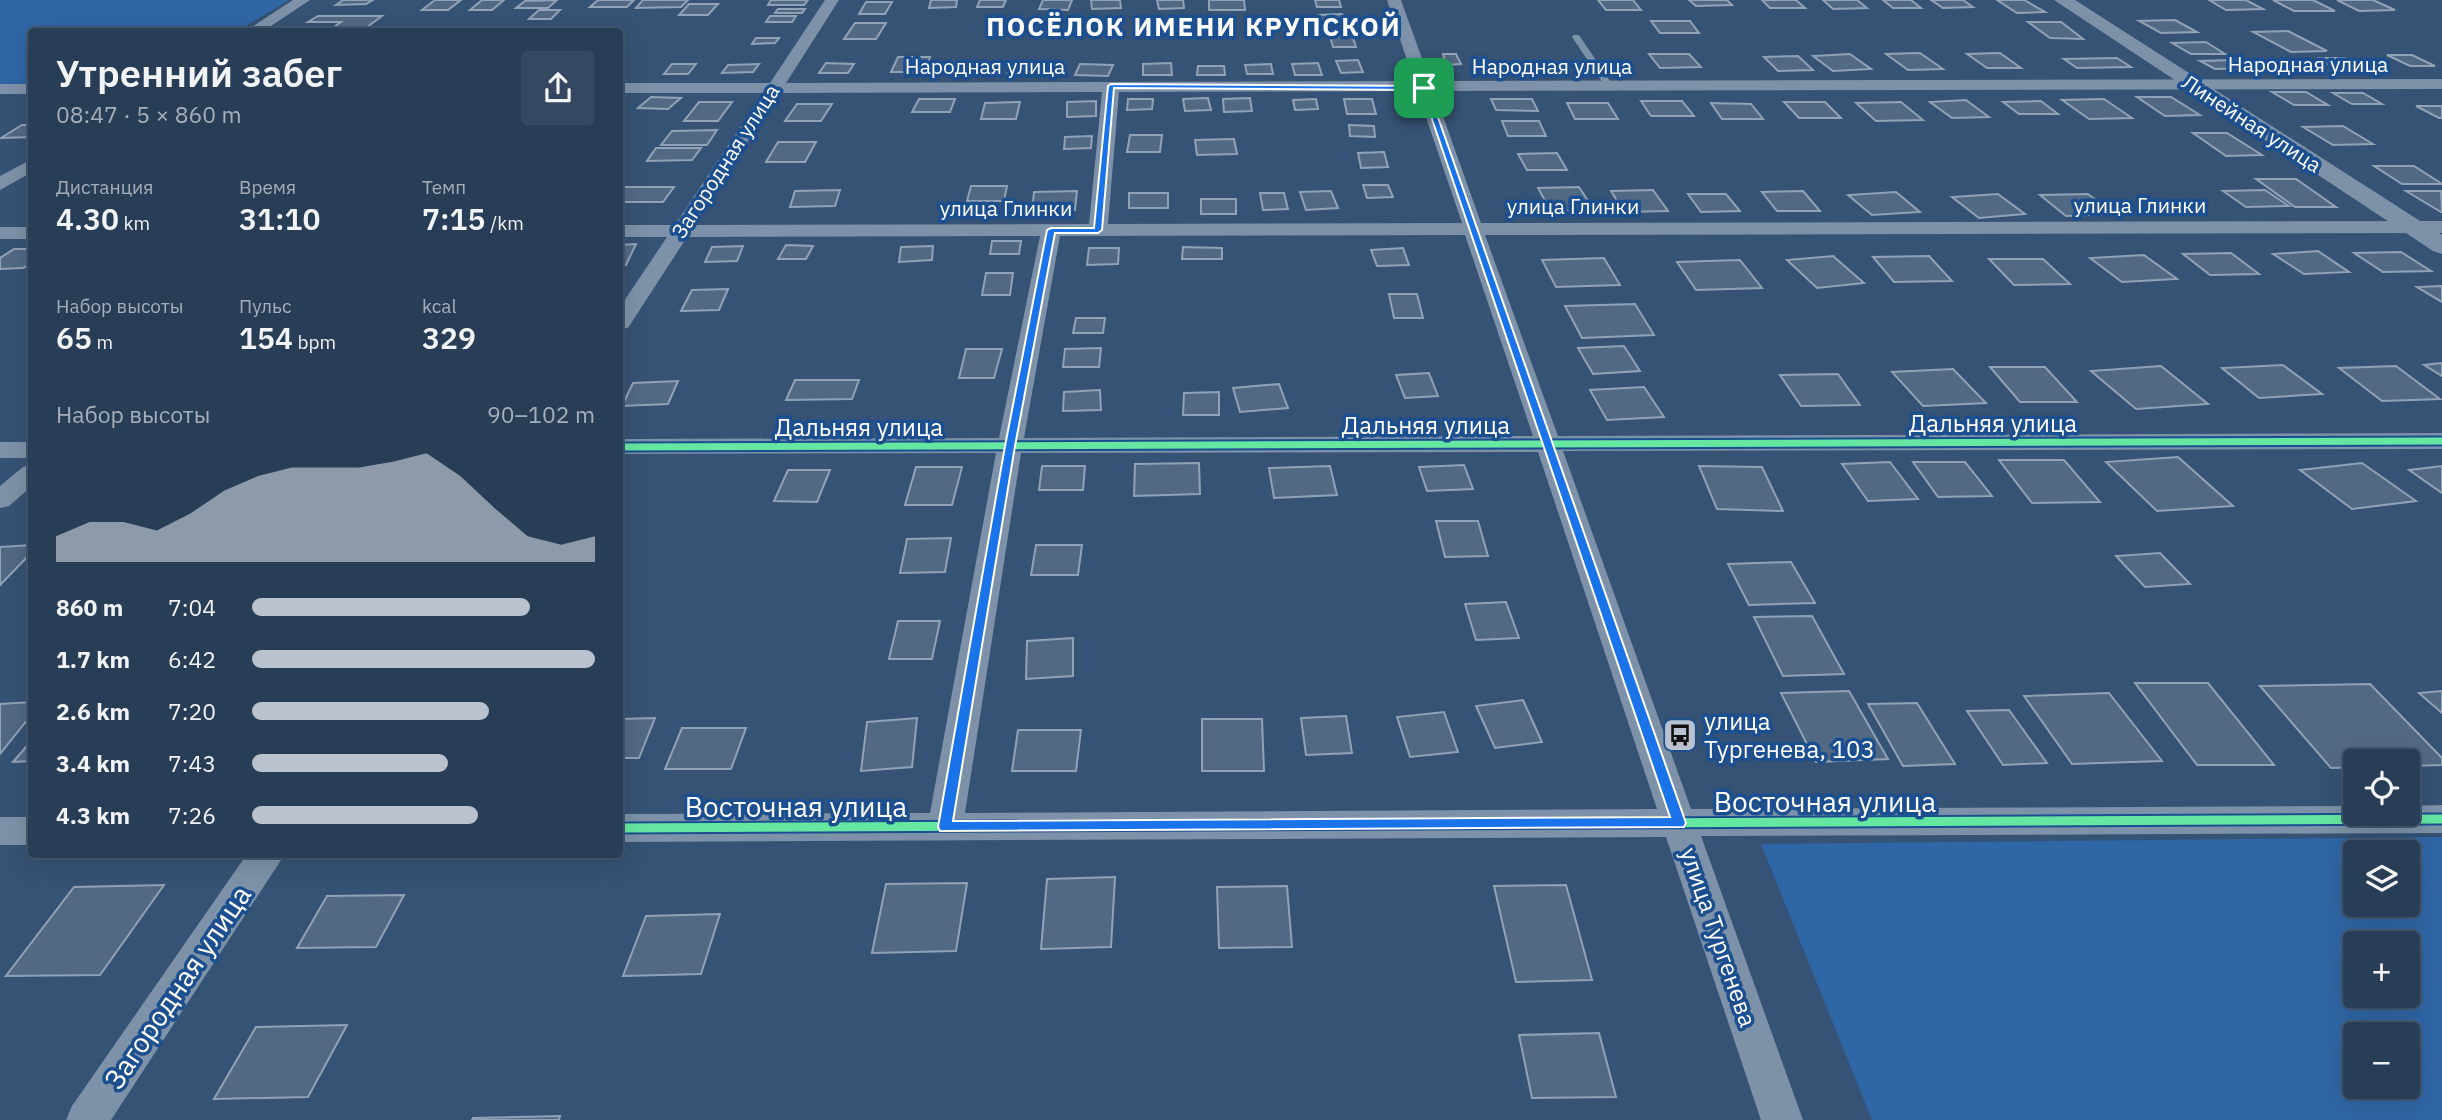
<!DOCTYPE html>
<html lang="ru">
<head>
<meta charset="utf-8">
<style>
  body { margin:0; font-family:"IBM Plex Sans",sans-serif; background:#344961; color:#f1f3f6; height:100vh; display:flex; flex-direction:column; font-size:26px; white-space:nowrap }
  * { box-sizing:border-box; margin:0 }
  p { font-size:23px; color:#a5aeba }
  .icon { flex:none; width:38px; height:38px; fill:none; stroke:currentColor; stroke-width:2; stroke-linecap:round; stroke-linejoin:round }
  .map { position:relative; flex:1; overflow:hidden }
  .panel { position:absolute; left:28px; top:28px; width:595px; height:830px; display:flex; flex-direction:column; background:#283e57; border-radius:7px; box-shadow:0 7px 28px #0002,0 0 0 2px #44576d }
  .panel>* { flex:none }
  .buttons { position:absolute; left:2343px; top:749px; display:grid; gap:14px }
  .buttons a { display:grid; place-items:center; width:77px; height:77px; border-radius:7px; background:#283e57; box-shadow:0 7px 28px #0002,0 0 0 2px #44576d; font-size:35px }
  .pin { position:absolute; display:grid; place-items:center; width:60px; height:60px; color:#fff; margin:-30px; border-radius:14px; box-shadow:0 4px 10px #0006 }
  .round { display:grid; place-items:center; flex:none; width:74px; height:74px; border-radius:7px; background:#344961 }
  .overview { display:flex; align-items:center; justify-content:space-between; height:119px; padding:0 28px }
  h1 { font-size:38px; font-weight:600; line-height:52px }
  .stats { display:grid; grid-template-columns:repeat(3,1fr); gap:10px; height:119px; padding:7px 28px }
  .stats div { display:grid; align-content:center }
  .stats b { font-size:30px; font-weight:600 }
  .stats small { font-size:19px; font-weight:400 }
  .stats p { font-size:19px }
  .chart { height:196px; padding:14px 28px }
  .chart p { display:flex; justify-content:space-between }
  .chart svg { width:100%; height:126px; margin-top:7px; fill:#b9c2ce; opacity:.7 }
  ul { padding:0 28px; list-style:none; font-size:23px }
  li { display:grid; grid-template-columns:112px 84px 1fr; align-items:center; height:52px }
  li i { height:18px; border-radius:9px; background:#b9c2ce }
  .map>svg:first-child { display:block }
</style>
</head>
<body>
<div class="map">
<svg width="2442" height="1120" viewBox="0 0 2442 1120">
  <rect width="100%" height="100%" fill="#365274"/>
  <g fill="#2f66a5" fill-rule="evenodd">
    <polygon points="0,0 289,0 237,31 32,32 31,87 0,87"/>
    <path d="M2442 837V1120H1872L1761 844ZM2356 852H2408V905H2356ZM2356 943H2408V996H2356ZM2356 1034H2408V1087H2356Z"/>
  </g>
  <g fill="#526984" stroke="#92a2b6" stroke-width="2">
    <polygon points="343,0 373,0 366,4 336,5"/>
    <polygon points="435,0 461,0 448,10 422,10"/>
    <polygon points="482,0 504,0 492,10 470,10"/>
    <polygon points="557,0 548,8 516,8 525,1"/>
    <polygon points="598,0 634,0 627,7 590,7"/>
    <polygon points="643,0 688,0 681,7 636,8"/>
    <polygon points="771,0 808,0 804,5 768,5"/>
    <polygon points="931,0 957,0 956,7 929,8"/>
    <polygon points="980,0 1006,0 1003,7 977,7"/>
    <polygon points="1043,0 1072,0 1068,10 1039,9"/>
    <polygon points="1091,0 1120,0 1121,8 1092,9"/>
    <polygon points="1157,0 1183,0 1184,8 1159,9"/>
    <polygon points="1209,0 1244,0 1245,10 1209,10"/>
    <polygon points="1315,0 1339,0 1341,7 1317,7"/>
    <polygon points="1598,0 1633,0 1641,10 1606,10"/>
    <polygon points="1689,0 1727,0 1732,5 1696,6"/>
    <polygon points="1762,0 1796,0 1805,8 1770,8"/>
    <polygon points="1823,0 1857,0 1867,8 1833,9"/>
    <polygon points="1883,0 1911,0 1921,8 1893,8"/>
    <polygon points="1931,0 1963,0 1973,7 1943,8"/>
    <polygon points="1997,0 2024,0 2045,12 2017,13"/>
    <polygon points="2209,0 2246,0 2263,9 2226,10"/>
    <polygon points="2273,0 2313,0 2335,11 2294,11"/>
    <polygon points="2337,0 2373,0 2395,10 2359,11"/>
    <polygon points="866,2 892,2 885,14 859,14"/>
    <polygon points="689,4 718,4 708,15 679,15"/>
    <polygon points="778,9 805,9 802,13 775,13"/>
    <polygon points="539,10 560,10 551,19 529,19"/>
    <polygon points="1342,14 1349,22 1325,24 1319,15"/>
    <polygon points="318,16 382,16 367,27 334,27 341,22 308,22"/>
    <polygon points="770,16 796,16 792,22 766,22"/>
    <polygon points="2175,20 2197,32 2161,33 2139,21"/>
    <polygon points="1651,21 1690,21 1699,33 1660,33"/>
    <polygon points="2028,22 2061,22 2083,39 2050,38"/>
    <polygon points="855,23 886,23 876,39 844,39"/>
    <polygon points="2288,31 2327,51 2291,52 2253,32"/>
    <polygon points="1352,35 1356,47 1333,47 1330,36"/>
    <polygon points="756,38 779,38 775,43 752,44"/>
    <polygon points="2206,42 2225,54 2191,54 2172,43"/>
    <polygon points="1920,53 1943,69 1908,70 1886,54"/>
    <polygon points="2000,53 2021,68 1987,68 1967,54"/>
    <polygon points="1443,54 1456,54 1461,64 1446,65"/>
    <polygon points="1649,54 1689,54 1701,67 1660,68"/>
    <polygon points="1850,54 1871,69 1833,71 1813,56"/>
    <polygon points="2387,55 2412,55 2435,66 2410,66"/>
    <polygon points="1798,56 1813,70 1778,71 1764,57"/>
    <polygon points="898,57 930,57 924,72 891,72"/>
    <polygon points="2117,58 2131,67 2077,68 2064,59"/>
    <polygon points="2317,58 2345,58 2365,68 2336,68"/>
    <polygon points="1358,60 1363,72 1341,73 1336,61"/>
    <polygon points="2235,60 2250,68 2215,69 2200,61"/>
    <polygon points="976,61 974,73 947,74 950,62"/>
    <polygon points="826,63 854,64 848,73 819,73"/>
    <polygon points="1171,63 1172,75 1143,75 1143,64"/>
    <polygon points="1318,63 1322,75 1295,75 1292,64"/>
    <polygon points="672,64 696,64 688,74 664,74"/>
    <polygon points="759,64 753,72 722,73 728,65"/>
    <polygon points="1012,64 1045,65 1040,75 1007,74"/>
    <polygon points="1080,64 1113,65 1108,76 1075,75"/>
    <polygon points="1271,64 1273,74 1247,74 1245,65"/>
    <polygon points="1198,66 1224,66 1225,75 1197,75"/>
    <polygon points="2272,92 2306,92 2328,105 2294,105"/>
    <polygon points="2333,93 2363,93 2382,104 2352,104"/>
    <polygon points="651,97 681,98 668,109 638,108"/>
    <polygon points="2137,97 2171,97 2200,115 2165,116"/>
    <polygon points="1208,98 1211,110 1185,111 1183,99"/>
    <polygon points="1250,98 1252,111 1224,112 1223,99"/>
    <polygon points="919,99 955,99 950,112 912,112"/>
    <polygon points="1128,99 1153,99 1152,109 1127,110"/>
    <polygon points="1316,99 1318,109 1295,110 1293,100"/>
    <polygon points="1344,99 1372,99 1376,114 1347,114"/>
    <polygon points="1491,99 1532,99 1538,111 1496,110"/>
    <polygon points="2104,99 2132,118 2089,119 2062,100"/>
    <polygon points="1966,100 1989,117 1952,118 1930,102"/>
    <polygon points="1096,101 1096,116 1067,117 1067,102"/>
    <polygon points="1641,101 1682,101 1694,116 1651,116"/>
    <polygon points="2041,101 2058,114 2019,114 2003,102"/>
    <polygon points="699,102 732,102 718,121 684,121"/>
    <polygon points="1020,102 1016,119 981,119 985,103"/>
    <polygon points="1784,102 1825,102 1841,118 1799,118"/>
    <polygon points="1901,102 1923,120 1876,121 1856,103"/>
    <polygon points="1567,103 1608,103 1618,119 1575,119"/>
    <polygon points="1711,103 1751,104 1763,119 1722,119"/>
    <polygon points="797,104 832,104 821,121 785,121"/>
    <polygon points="2416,106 2442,106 2442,118 2439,118"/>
    <polygon points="1502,121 1539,121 1546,136 1508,136"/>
    <polygon points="22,125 32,125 32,137 1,138"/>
    <polygon points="1349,125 1374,126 1375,137 1350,136"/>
    <polygon points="2343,126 2373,144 2333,145 2303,127"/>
    <polygon points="717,130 707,145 661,145 672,131"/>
    <polygon points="2193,133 2227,133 2262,155 2226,156"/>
    <polygon points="1130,135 1162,135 1160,152 1127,152"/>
    <polygon points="1092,136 1091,148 1064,149 1065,137"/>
    <polygon points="1234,139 1237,154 1197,155 1195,140"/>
    <polygon points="778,142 816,142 805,162 766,162"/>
    <polygon points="656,148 701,148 692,160 647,161"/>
    <polygon points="1384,152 1388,167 1361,168 1358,153"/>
    <polygon points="1557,153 1567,170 1527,170 1518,154"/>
    <polygon points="2374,166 2414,166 2442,184 2402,184"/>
    <polygon points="2256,179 2296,179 2336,207 2295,207"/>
    <polygon points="1363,185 1388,185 1393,197 1367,198"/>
    <polygon points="971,186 1007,186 1004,201 967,201"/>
    <polygon points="620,187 674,187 663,202 620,202"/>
    <polygon points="1579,187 1594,210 1551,211 1538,188"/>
    <polygon points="840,190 835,206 790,207 795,191"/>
    <polygon points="1653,190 1668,211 1624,212 1611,191"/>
    <polygon points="2265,190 2289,206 2246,207 2223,191"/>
    <polygon points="1077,191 1075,210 1032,211 1034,192"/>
    <polygon points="1331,191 1338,208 1306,210 1300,192"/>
    <polygon points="1803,191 1820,211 1777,211 1762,192"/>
    <polygon points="2406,191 2441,191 2442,212 2441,212"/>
    <polygon points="1896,192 1920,212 1872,215 1848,195"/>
    <rect x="1129" y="193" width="39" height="15"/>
    <polygon points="1260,193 1284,193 1288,209 1263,210"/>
    <polygon points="1688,194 1726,194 1740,211 1701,212"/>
    <polygon points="1998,194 2025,214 1979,218 1952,197"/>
    <polygon points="2088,194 2115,214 2066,216 2040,195"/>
    <rect x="1201" y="199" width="35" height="15"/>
    <polygon points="992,241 1021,241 1019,254 990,254"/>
    <polygon points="636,244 626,265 620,265 620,245"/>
    <polygon points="786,245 813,246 806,259 778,259"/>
    <polygon points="743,246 737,261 705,262 712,247"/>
    <polygon points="933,246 932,260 899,262 901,247"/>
    <polygon points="1183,247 1222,248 1222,259 1182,259"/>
    <polygon points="1089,248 1119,248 1118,264 1087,265"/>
    <polygon points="1403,248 1409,265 1377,266 1371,250"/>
    <polygon points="14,249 32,249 32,263 23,268 0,269 0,258"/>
    <polygon points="2318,251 2349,272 2304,274 2273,254"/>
    <polygon points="2401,252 2431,271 2383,272 2354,253"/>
    <polygon points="2231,253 2259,274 2210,275 2183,254"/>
    <polygon points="2144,255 2177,279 2122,282 2090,258"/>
    <polygon points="1833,256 1864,283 1817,288 1787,260"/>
    <polygon points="1929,256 1952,281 1894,282 1873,257"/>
    <polygon points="1604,258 1620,285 1556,287 1542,260"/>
    <polygon points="1989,259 2043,259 2070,284 2014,285"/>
    <polygon points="1740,260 1762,288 1696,290 1677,262"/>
    <polygon points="986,273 1013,273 1010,295 982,295"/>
    <polygon points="2442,286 2442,302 2417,287"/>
    <polygon points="728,289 719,310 681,311 692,290"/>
    <polygon points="1389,294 1417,294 1423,318 1394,318"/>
    <polygon points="1635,304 1654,335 1582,338 1565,306"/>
    <polygon points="1076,318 1105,318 1103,333 1073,333"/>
    <polygon points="1624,346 1640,371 1593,374 1578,348"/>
    <polygon points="1101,348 1099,367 1063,367 1065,349"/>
    <polygon points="966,349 1002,349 994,378 959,378"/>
    <polygon points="2442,363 2442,376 2424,365"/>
    <polygon points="2283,365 2322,394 2259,398 2222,368"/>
    <polygon points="2161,366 2208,404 2136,409 2091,371"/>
    <polygon points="2396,366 2440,399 2382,401 2339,368"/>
    <polygon points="1990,367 2045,367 2077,402 2020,402"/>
    <polygon points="1953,369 1986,403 1923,406 1892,372"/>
    <polygon points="1429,373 1438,396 1405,398 1396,375"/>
    <polygon points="1838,374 1860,405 1801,406 1780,375"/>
    <polygon points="795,380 859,380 852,399 786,400"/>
    <polygon points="678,381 668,404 622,406 633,383"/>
    <polygon points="1279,384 1288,408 1240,412 1233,388"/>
    <polygon points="1644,387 1664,417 1607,420 1590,390"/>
    <polygon points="1100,390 1101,410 1063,411 1064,392"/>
    <polygon points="1219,392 1219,415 1183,415 1184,393"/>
    <polygon points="2178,457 2233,506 2157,511 2106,462"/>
    <polygon points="1999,460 2064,460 2100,502 2032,503"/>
    <polygon points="1890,462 1918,499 1868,501 1842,464"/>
    <polygon points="1913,462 1965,462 1992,496 1938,497"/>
    <polygon points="1199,463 1200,494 1134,496 1135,464"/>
    <polygon points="2362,463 2416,501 2352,509 2300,470"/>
    <polygon points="1464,465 1473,489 1427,491 1419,467"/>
    <polygon points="1042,466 1085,466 1083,490 1039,490"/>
    <polygon points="1330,466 1337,495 1274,498 1269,468"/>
    <polygon points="1699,466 1762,467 1783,511 1717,509"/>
    <polygon points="2442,466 2442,493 2409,470"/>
    <polygon points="916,467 962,467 952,505 905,505"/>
    <polygon points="788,470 830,470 817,502 774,501"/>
    <polygon points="1436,521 1478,521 1488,556 1445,557"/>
    <polygon points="951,538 945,572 900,573 907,539"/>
    <polygon points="32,545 32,552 0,585 0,547"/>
    <polygon points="1036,545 1082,545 1078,575 1031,575"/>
    <polygon points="2160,553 2190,584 2145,587 2116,556"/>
    <polygon points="1791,562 1815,603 1749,605 1728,564"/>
    <polygon points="1506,602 1519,638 1476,640 1465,604"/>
    <polygon points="1812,616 1844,674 1783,676 1754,617"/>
    <polygon points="898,621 940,621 932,659 889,659"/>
    <polygon points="1073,638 1073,676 1026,679 1027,641"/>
    <polygon points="2135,683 2208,683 2274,765 2197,765"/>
    <polygon points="2370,684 2442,758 2442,765 2408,766 2408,761 2356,761 2356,767 2331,768 2260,686"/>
    <polygon points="1849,691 1888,759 1816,762 1781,693"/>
    <polygon points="2442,691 2442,713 2419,693"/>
    <polygon points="2109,693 2162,761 2072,764 2024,696"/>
    <polygon points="1523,700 1542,742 1495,748 1476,706"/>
    <polygon points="32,702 32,714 0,754 0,704"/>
    <polygon points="1917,703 1955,764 1903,766 1868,704"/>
    <polygon points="2009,710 2047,763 2003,765 1967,711"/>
    <polygon points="1444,712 1458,752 1410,757 1397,717"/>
    <polygon points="1346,716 1352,753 1306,755 1301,718"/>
    <polygon points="655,718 639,758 620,758 620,719"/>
    <polygon points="917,718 912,767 861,771 867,722"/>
    <polygon points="1202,719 1262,719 1264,771 1202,771"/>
    <polygon points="682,728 746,728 731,769 665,769"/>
    <polygon points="1018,730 1081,730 1076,771 1012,771"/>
    <polygon points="32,740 32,761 13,762"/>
    <polygon points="1115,877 1111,947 1041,949 1047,879"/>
    <polygon points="967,883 956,951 872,953 886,884"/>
    <polygon points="164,885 100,975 6,976 74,887"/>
    <polygon points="1566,885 1592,980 1516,982 1494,886"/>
    <polygon points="1287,886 1292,947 1219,948 1217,887"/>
    <polygon points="404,895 376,947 297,948 327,896"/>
    <polygon points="720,914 701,974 623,976 646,916"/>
    <polygon points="347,1025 308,1097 214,1099 256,1027"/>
    <polygon points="1599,1033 1616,1097 1532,1098 1519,1035"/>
    <polygon points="560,1116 559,1120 472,1120 473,1118"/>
  </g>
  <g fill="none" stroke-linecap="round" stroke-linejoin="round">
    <polygon fill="#7d92a8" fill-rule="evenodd" points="1573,35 1579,35 1614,87 1613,89 1607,89 1572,37"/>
    <g fill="#7d92a8" fill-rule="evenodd">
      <polygon points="293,0 310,0 262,32 244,32"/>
      <path d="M825 0H839L786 83 1414 81 1387 0H1401L1430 81 2442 79V89L1434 91 1481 223 2442 221V233L1485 235 1558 436 2442 433V449L1563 451 1691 809 2356 806V814H2408V806L2442 805V833L1701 836 1803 1120H1761L1666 837 620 842V814L930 813 996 453 620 454V439L999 438 1040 236 687 237 628 328 620 329V307L667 237H620V225H675L763 93H620V83H770ZM1417 91 1462 223 1108 224 1119 92ZM1102 92 1089 224 694 225 779 93ZM1465 235 1533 436 1024 438 1060 236ZM1538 452 1657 809 965 813 1021 453Z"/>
      <rect x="0" y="84" width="32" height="10"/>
      <polygon points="32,159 32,172 0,190 0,176"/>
      <rect x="0" y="227" width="32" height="12"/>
      <rect x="0" y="442" width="32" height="16"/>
      <polygon points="32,464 32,486 9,506 0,508 0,486 23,467"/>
      <rect x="0" y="817" width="32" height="28"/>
      <polygon points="247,854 285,854 111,1120 66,1120 72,1106"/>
    </g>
    <polygon fill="#7d92a8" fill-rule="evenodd" points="2054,0 2075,0 2442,235 2442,254 2433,251"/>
    <g stroke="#1b4f8f" stroke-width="11">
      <polyline id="cycleway-far1" points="620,447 2442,441"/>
    </g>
    <g stroke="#1b4f8f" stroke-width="13">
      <polyline id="cycleway" points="620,828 2442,819"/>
    </g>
    <use href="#cycleway-far1" stroke="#66e7a1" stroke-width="7"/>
    <use href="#cycleway" stroke="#66e7a1" stroke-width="9"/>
  </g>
  <path fill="#1a73e8" stroke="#fff" stroke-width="2" fill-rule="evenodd" d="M1111 84 1427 86 1686 823 1684 827 940 831 938 827 1005 446 1047 230 1051 228H1094L1108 86ZM1114 88 1422 90 1670 817 953 821 1015 446 1055 233H1098L1102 230Z"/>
  <defs>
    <g id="bus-square" transform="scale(1.75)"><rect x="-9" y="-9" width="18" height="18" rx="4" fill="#b9c2ce" stroke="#1b4f8f"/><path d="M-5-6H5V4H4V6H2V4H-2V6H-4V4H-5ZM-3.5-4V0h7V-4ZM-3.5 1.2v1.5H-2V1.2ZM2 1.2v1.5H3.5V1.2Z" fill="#111"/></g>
  </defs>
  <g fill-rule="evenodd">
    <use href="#bus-square" x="1680" y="735"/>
  </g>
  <g text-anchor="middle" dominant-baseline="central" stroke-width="7" stroke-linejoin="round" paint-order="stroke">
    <g font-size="21" fill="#fff" stroke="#1b4f8f">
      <text x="2308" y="64">Народная улица</text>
      <text x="985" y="66">Народная улица</text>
      <text x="1552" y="66">Народная улица</text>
      <text transform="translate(2252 123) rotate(33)">Линейная улица</text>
      <text transform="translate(725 161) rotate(-57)">Загородная улица</text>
      <text x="2140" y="205">улица Глинки</text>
      <text x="1573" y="206">улица Глинки</text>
      <text x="1006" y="208">улица Глинки</text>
    </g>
    <g font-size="24" fill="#fff" stroke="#1b4f8f">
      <text x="1993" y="423">Дальняя улица</text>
      <text x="1426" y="425">Дальняя улица</text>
      <text x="859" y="427">Дальняя улица</text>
      <text transform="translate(1719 937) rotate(71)">улица Тургенева</text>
    </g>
    <g font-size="24" fill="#fff" stroke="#1b4f8f" text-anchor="start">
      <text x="1704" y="721">улица<tspan x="1704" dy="28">Тургенева, 103</tspan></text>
    </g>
    <g font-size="26" font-weight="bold" letter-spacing="2" fill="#fff" stroke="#1b4f8f">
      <text x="1194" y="26">ПОСЁЛОК ИМЕНИ КРУПСКОЙ</text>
    </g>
    <g font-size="28" fill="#fff" stroke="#1b4f8f">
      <text x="1825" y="801">Восточная улица</text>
      <text x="796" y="806">Восточная улица</text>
      <text transform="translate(177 987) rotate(-56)">Загородная улица</text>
    </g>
  </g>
</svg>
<div class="buttons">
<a><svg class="icon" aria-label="locate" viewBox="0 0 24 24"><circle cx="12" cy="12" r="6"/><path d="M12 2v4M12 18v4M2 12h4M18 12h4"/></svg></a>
<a><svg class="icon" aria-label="layers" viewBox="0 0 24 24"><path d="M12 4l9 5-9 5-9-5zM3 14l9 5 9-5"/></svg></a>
<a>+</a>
<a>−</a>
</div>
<div class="pin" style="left:1424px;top:88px;background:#1e9e55"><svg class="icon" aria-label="arrive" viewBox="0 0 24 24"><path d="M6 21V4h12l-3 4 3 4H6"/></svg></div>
<section class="panel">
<div class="overview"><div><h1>Утренний забег</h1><p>08:47 · 5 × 860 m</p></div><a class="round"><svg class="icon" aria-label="share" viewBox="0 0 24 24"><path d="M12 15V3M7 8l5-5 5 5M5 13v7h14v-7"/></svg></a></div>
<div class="stats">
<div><p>Дистанция</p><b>4.30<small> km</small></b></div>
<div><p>Время</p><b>31:10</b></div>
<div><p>Темп</p><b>7:15<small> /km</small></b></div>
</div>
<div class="stats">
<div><p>Набор высоты</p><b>65<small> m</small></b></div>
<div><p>Пульс</p><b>154<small> bpm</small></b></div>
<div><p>kcal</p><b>329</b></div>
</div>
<div class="chart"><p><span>Набор высоты</span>90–102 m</p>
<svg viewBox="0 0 160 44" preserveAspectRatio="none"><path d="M0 44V35L10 30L20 30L30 33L40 27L50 19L60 14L70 11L80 11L90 11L100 9L110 6L120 14L130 25L140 35L150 38L160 35V44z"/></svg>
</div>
<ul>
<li><b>860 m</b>7:04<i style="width:81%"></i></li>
<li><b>1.7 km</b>6:42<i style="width:100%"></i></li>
<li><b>2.6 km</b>7:20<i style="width:69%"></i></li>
<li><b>3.4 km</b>7:43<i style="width:57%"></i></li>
<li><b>4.3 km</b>7:26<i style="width:66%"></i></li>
</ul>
</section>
</div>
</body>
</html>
